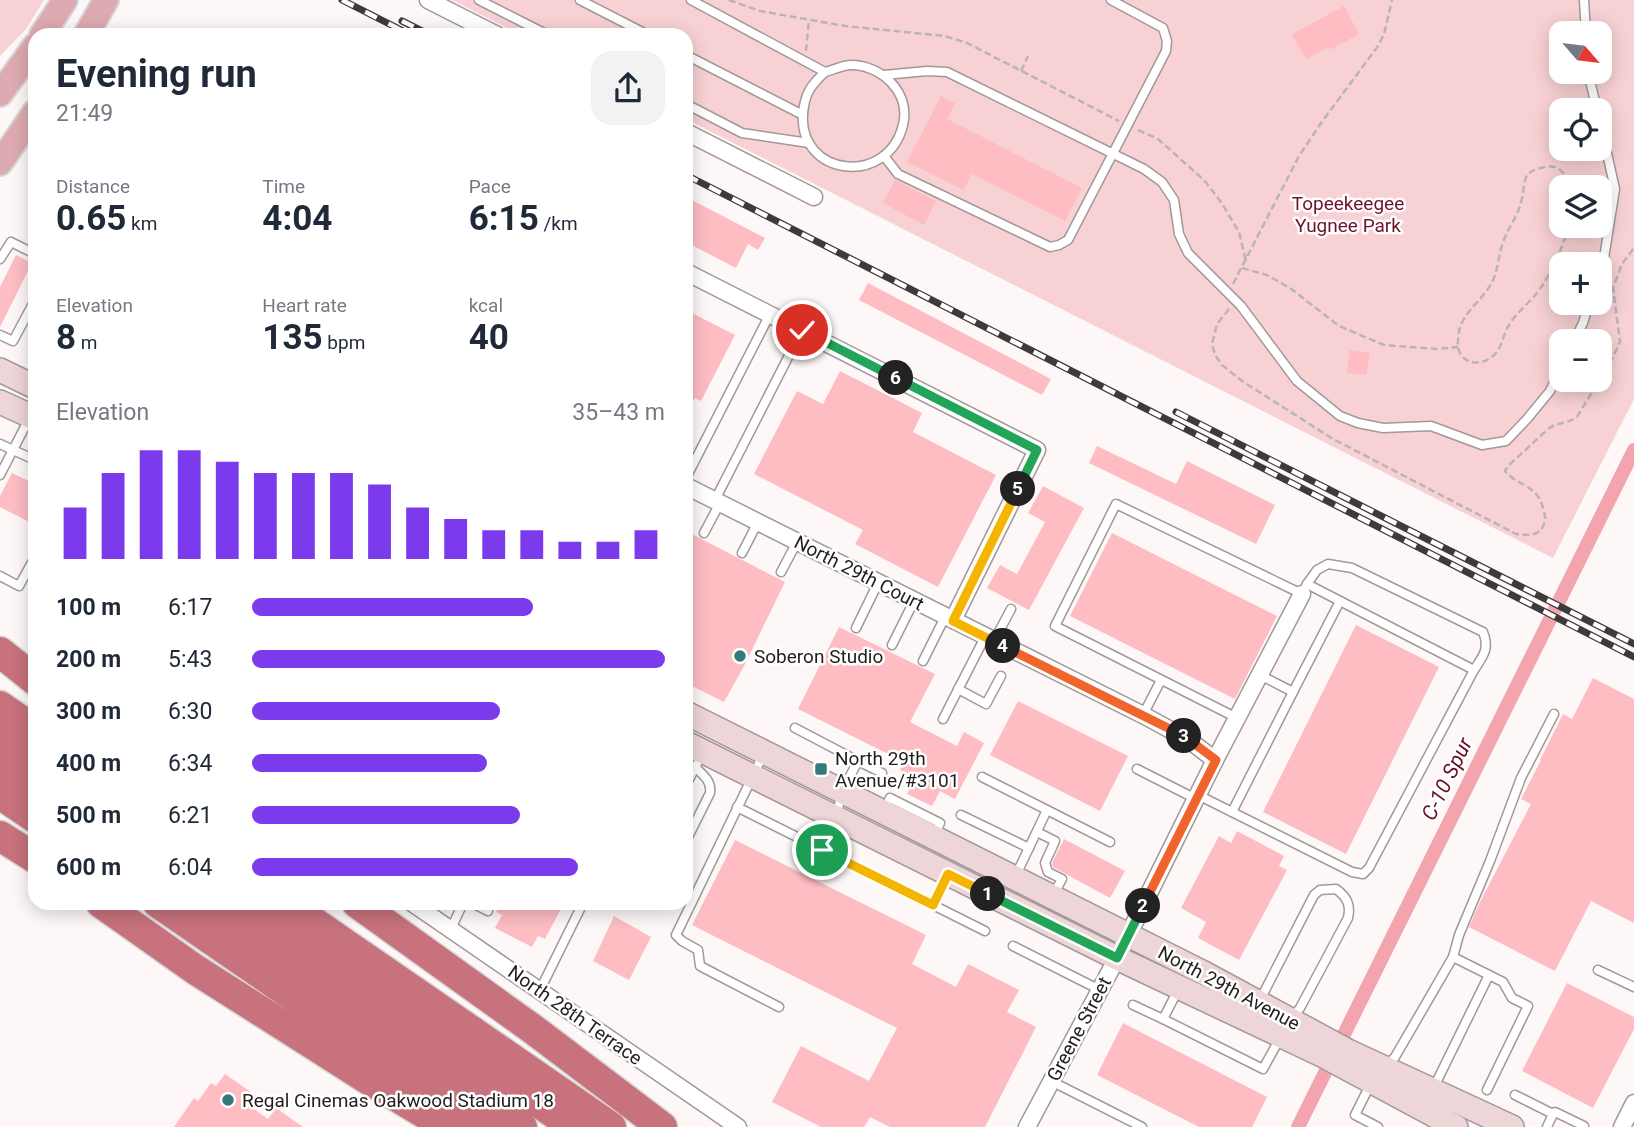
<!DOCTYPE html>
<html lang="en">
<head>
<meta charset="utf-8">
<style>
  body { margin:0; font-family:Roboto,sans-serif; background:#f2f2f3; color:#1f2937; height:100vh; display:flex; flex-direction:column; font-size:26px; white-space:nowrap }
  * { box-sizing:border-box; margin:0 }
  p { font-size:23px; color:#747a83 }
  .icon { flex:none; width:38px; height:38px; fill:none; stroke:currentColor; stroke-width:2; stroke-linecap:round; stroke-linejoin:round }
  .map { position:relative; flex:1; overflow:hidden }
  .details { position:absolute; left:28px; top:28px; width:665px; height:882px; display:flex; flex-direction:column; background:#fff; border-radius:21px; box-shadow:0 4px 18px #0003 }
  .details>* { flex:none }
  .needle { width:46px; rotate:118deg }
  .fabs { position:absolute; left:1549px; top:21px; display:grid; gap:14px }
  .fabs a { display:grid; place-items:center; width:63px; height:63px; border-radius:14px; background:#fff; box-shadow:0 4px 18px #0003; font-size:35px }
  .pin { position:absolute; display:grid; place-items:center; width:60px; height:60px; color:#fff; margin:-30px; border:4px solid #fff; border-radius:50%; box-shadow:0 2px 7px #0007 }
  .km { position:absolute; width:35px; height:35px; margin:-18px; border-radius:50%; background:#222; color:#fff; font-size:19px; line-height:35px; text-align:center }
  .round { display:grid; place-items:center; flex:none; width:74px; height:74px; border-radius:21px; background:#f2f2f3 }
  .summary { display:flex; align-items:center; justify-content:space-between; height:119px; padding:0 28px }
  h1 { font-size:38px; font-weight:700; line-height:52px }
  .metrics { display:grid; grid-template-columns:repeat(3,1fr); gap:10px; height:119px; padding:7px 28px }
  .metrics div { display:grid; align-content:center }
  .metrics b { font-size:35px; font-weight:700 }
  .metrics small { font-size:19px; font-weight:400 }
  .metrics p { font-size:19px }
  .chart { height:196px; padding:14px 28px }
  .chart p { display:flex; justify-content:space-between }
  .chart svg { width:100%; height:126px; margin-top:7px; stroke:#7c3aed; stroke-width:6 }
  ul { padding:0 28px; list-style:none; font-size:23px }
  li { display:grid; grid-template-columns:112px 84px 1fr; align-items:center; height:52px }
  li i { height:18px; border-radius:9px; background:#7c3aed }
  .map>svg:first-child { display:block }
</style>
</head>
<body>
<div class="map">
<svg width="1634" height="1127" viewBox="0 0 1634 1127">
  <rect width="100%" height="100%" fill="#fef7f8"/>
  <g fill="#f8d1d4" fill-rule="evenodd">
    <polygon points="0,0 44,0 26,29 0,56"/>
    <path d="M452 0H1634V399L1553 558 686 119V35H521ZM1561 33H1600V72H1561ZM1561 110H1600V149H1561ZM1561 187H1600V226H1561ZM1561 264H1600V303H1561ZM1561 341H1600V380H1561Z"/>
  </g>
  <g fill="none" stroke-linecap="round" stroke-linejoin="round">
    <polyline stroke="#f2a5ad" stroke-width="14" points="1298,1127 1634,450"/>
  </g>
  <g fill="#fdbdc3">
    <polygon points="1344,6 1359,34 1330,50 1329,47 1306,59 1292,34"/>
    <polygon points="941,96 955,103 947,119 1082,188 1065,221 972,174 963,190 907,162"/>
    <polygon points="895,180 936,201 924,225 883,203"/>
    <polygon points="686,197 765,238 758,250 748,244 736,268 686,242"/>
    <polygon points="16,255 32,263 0,327 0,287"/>
    <polygon points="868,283 1051,379 1042,395 859,300"/>
    <polygon points="686,310 735,335 701,401 695,398 686,416"/>
    <polygon points="1350,350 1370,353 1366,375 1347,373"/>
    <polygon points="840,371 922,413 913,432 996,475 938,587 855,544 863,530 754,474 797,391 823,404"/>
    <polygon points="1097,446 1176,484 1187,461 1275,505 1256,544 1089,463"/>
    <polygon points="12,473 35,484 35,525 0,507 0,496"/>
    <polygon points="1043,486 1084,508 1029,610 987,588 1000,565 1017,574 1045,522 1028,513"/>
    <polygon points="686,531 785,582 744,666 724,702 686,683"/>
    <polygon points="1112,533 1277,616 1235,699 1070,616"/>
    <polygon points="1356,625 1439,667 1346,854 1263,812"/>
    <polygon points="839,627 935,674 910,722 957,746 964,732 984,743 955,799 940,791 932,806 907,794 915,778 900,770 904,762 798,709"/>
    <polygon points="1593,678 1634,699 1634,923 1591,901 1555,971 1469,927 1480,902 1531,804 1521,799 1541,760 1540,760 1563,714 1572,719"/>
    <polygon points="1018,701 1128,756 1100,811 990,755"/>
    <polygon points="1237,831 1284,856 1279,866 1287,870 1239,960 1198,938 1206,922 1181,908 1219,836 1231,843"/>
    <polygon points="1064,839 1125,871 1110,898 1053,867 1052,863"/>
    <polygon points="735,840 926,935 912,964 956,987 968,964 1019,990 1007,1012 1036,1027 985,1127 890,1127 870,1117 864,1127 821,1127 772,1102 801,1046 869,1081 897,1028 692,925"/>
    <polygon points="501,903 564,903 545,939 538,936 532,947 495,928 502,915 496,912"/>
    <polygon points="614,916 651,937 629,980 593,961"/>
    <polygon points="1567,983 1634,1017 1634,1029 1593,1108 1522,1071"/>
    <polygon points="1123,1023 1267,1097 1252,1127 1199,1127 1097,1075"/>
    <polygon points="225,1074 258,1097 251,1107 268,1119 276,1108 303,1127 174,1127 194,1098 198,1101 211,1083 216,1086"/>
  </g>
  <g fill="none" stroke-linecap="round" stroke-linejoin="round">
    <g stroke="#a29899" stroke-width="11">
      <g id="lane">
        <polyline points="479,0 548,35"/>
        <polyline points="580,0 648,35"/>
        <path d="M691 0 825 72C833 70 843 65 851 65 881 65 911 92 903 125 888 187 798 177 803 113 805 93 811 85 825 72"/>
        <polyline points="1584,0 1586,33"/>
        <polyline points="686,55 803,115"/>
        <polyline points="1588,72 1597,110"/>
        <polyline points="884,75 927,71 947,72 1144,169 1162,182 1174,200 1179,234 1188,253 1241,306 1297,381 1340,416 1358,423 1383,428 1431,426 1482,445 1506,441 1527,419 1550,391 1561,368"/>
        <polyline points="686,104 742,133 809,143"/>
        <polyline points="1600,122 1615,189 1604,258 1600,271"/>
        <polyline points="884,156 898,174 1050,247 1059,245 1068,240 1166,51 1167,41 1163,28 1111,0"/>
        <polyline points="0,259 11,242 35,254"/>
        <polyline points="0,335 13,341 35,300"/>
        <polyline points="1574,341 1583,323 1589,303"/>
        <polyline points="0,444 35,460"/>
        <polyline points="0,475 29,419"/>
        <polyline points="686,478 770,314"/>
        <polyline points="715,500 802,330"/>
        <polyline points="704,533 720,503"/>
        <polyline points="742,553 758,522"/>
        <polyline points="781,572 797,542"/>
        <polyline points="0,576 19,586 35,557"/>
        <path d="M1307 584 1317 570 1328 564 1352 568 1483 632C1490 649 1483 656 1474 670"/>
        <polyline points="856,628 878,583"/>
        <polyline points="994,641 1011,609"/>
        <polyline points="892,645 914,601"/>
        <polyline points="923,661 945,617"/>
        <polyline points="958,689 986,704 1001,676"/>
        <polyline points="1143,715 1161,680"/>
        <polyline points="1237,718 1055,626 1116,504 1302,594 1307,584 1340,601"/>
        <polyline points="943,719 985,637"/>
        <polyline points="795,728 858,761 842,791 836,818 822,850"/>
        <polyline points="763,755 676,935 682,941 698,950 700,966 779,1007"/>
        <polyline points="858,761 882,773"/>
        <polyline points="1137,769 1196,799"/>
        <polyline points="982,777 1047,810 1016,875"/>
        <polyline points="686,785 697,764"/>
        <polyline points="1198,795 1352,872 1363,874 1369,868 1474,670 1340,601 1293,692 1260,675"/>
        <polyline points="737,807 985,931"/>
        <polyline points="885,809 890,798 940,823 935,835"/>
        <polyline points="1047,810 1110,842"/>
        <polyline points="1232,812 1293,692"/>
        <polyline points="961,815 1029,848"/>
        <polyline points="1037,832 1055,841 1045,863 1048,872 1062,879 1053,895"/>
        <path d="M686 841 710 793C712 781 703 775 695 767"/>
        <polyline points="472,903 488,911"/>
        <polyline points="933,905 947,877"/>
        <polyline points="451,929 463,903"/>
        <polyline points="1013,946 1100,990"/>
        <polyline points="1453,957 1459,935 1490,861 1521,778 1554,714"/>
        <polyline points="1598,970 1634,987"/>
        <polyline points="540,990 583,903"/>
        <polyline points="1178,990 1163,1019 1263,1069 1280,1038"/>
        <path d="M1260 1000 1314 895 1320 890 1336 889C1347 897 1351 905 1348 918L1300 1008 1292 1018"/>
        <polyline points="1133,1005 1163,1019"/>
        <polyline points="1386,1067 1395,1057 1453,957 1503,982 1512,998 1528,1006 1487,1090"/>
        <polyline points="1051,1081 1142,1127"/>
        <polyline points="1370,1085 1355,1115 1378,1127"/>
        <polyline points="1434,1087 1489,975"/>
        <polyline points="1515,1095 1553,1114"/>
        <polyline points="1547,1127 1553,1114 1555,1112 1584,1126"/>
      </g>
    </g>
    <g stroke="#a29899" stroke-width="19">
      <g id="street">
        <polyline points="428,0 497,35"/>
        <polyline points="686,132 814,197"/>
        <polyline points="686,272 1037,450 953,620"/>
        <polyline points="686,486 1143,715 1189,740 1215,760"/>
        <polyline points="412,903 738,1127"/>
        <polyline points="1027,1127 1117,958 1215,760 1302,594"/>
        <polyline points="1622,1127 1634,1103"/>
      </g>
    </g>
    <g stroke="#a29899" stroke-width="26">
      <g id="secondary">
        <polyline points="0,370 35,387"/>
        <polyline points="0,402 35,418"/>
        <polyline points="686,713 1202,972 1348,1051 1512,1127"/>
        <polyline points="686,743 1117,958 1324,1056 1456,1127"/>
      </g>
    </g>
    <g stroke="#d7d6d6" stroke-width="28">
      <g id="primary">
        <polyline points="42,35 65,0"/>
        <polyline points="86,35 106,0"/>
        <polyline points="0,94 35,46"/>
        <polyline points="0,163 35,112"/>
      </g>
    </g>
    <g stroke="#d7d6d6" stroke-width="33">
      <g id="highway">
        <polyline points="0,652 35,680"/>
        <polyline points="0,706 35,730"/>
        <polyline points="0,732 35,756"/>
        <polyline points="0,762 35,787"/>
        <polyline points="0,794 35,818"/>
        <polyline points="0,836 35,858"/>
        <polyline points="101,903 196,970 366,1078 447,1127"/>
        <polyline points="158,903 483,1127"/>
        <polyline points="203,903 522,1127"/>
        <polyline points="248,903 574,1127"/>
        <polyline points="286,903 611,1127"/>
        <polyline points="357,903 534,1030 662,1127"/>
      </g>
    </g>
    <g stroke="#bab4b5" stroke-width="2.5" stroke-dasharray="7 3.5" stroke-linecap="butt">
      <polyline points="729,0 760,11 845,26 945,36 967,43 1119,121"/>
      <polyline points="806,51 809,20"/>
      <polyline points="1021,71 1028,56"/>
      <polyline points="1138,130 1158,139 1204,180 1221,202 1239,232 1246,261"/>
      <path d="M1569 226C1563 247 1550 276 1537 293 1528 304 1516 313 1509 325 1503 334 1503 345 1495 354 1484 366 1462 367 1458 347 1457 343 1459 335 1459 331 1464 310 1486 298 1494 278 1498 267 1499 254 1503 242 1509 226 1519 215 1522 198 1524 191 1523 178 1529 173 1534 169 1548 165 1555 167 1564 171 1568 178 1570 187"/>
      <polyline points="1242,268 1267,275 1290,288 1339,326 1384,345 1437,349 1458,347"/>
      <polyline points="1233,284 1299,156 1321,123 1378,46 1384,34 1392,0"/>
      <path d="M1229 309 1217 324 1212 344 1215 355 1222 365 1242 381 1333 439 1516 534C1528 535 1539 537 1544 524 1546 519 1545 514 1543 508 1538 485 1517 486 1505 471L1508 466 1548 429C1559 421 1565 425 1577 417L1612 359 1620 342 1613 288 1622 264 1634 248"/>
    </g>
    <use href="#lane" stroke="#fff" stroke-width="8"/>
    <use href="#street" stroke="#fff" stroke-width="16"/>
    <use href="#secondary" stroke="#eed5d8" stroke-width="23"/>
    <use href="#primary" stroke="#ddaab1" stroke-width="24"/>
    <use href="#highway" stroke="#c7727d" stroke-width="30"/>
    <g stroke="#3e3a3a" stroke-width="7">
      <g id="rail">
        <polyline points="342,0 411,35"/>
        <polyline points="402,21 430,35"/>
        <polyline points="686,175 1634,657"/>
        <polyline points="1176,412 1634,644"/>
      </g>
    </g>
    <use href="#rail" stroke="#fff" stroke-width="4.5" stroke-dasharray="13" stroke-linecap="butt"/>
  </g>
  <g fill="none" stroke-linecap="round" stroke-linejoin="round">
    <g stroke="#fff" stroke-width="14">
      <polyline id="split-1" points="822,850 933,905 948,874 988,894"/>
    </g>
    <g stroke="#fff" stroke-width="14">
      <polyline id="split-2" points="988,894 1117,958 1143,906"/>
    </g>
    <g stroke="#fff" stroke-width="14">
      <polyline id="split-3" points="1143,906 1216,760 1184,736"/>
    </g>
    <g stroke="#fff" stroke-width="14">
      <polyline id="split-4" points="1003,646 1184,736"/>
    </g>
    <g stroke="#fff" stroke-width="14">
      <polyline id="split-5" points="1003,646 953,621 1018,489"/>
    </g>
    <g stroke="#fff" stroke-width="14">
      <polyline id="split-6" points="896,378 1037,450 1018,489"/>
    </g>
    <g stroke="#fff" stroke-width="14">
      <polyline id="split-7" points="802,330 896,378"/>
    </g>
    <use href="#split-1" stroke="#f5b400" stroke-width="9"/>
    <use href="#split-2" stroke="#22a559" stroke-width="9"/>
    <use href="#split-3" stroke="#f0652b" stroke-width="9"/>
    <use href="#split-4" stroke="#f0652b" stroke-width="9"/>
    <use href="#split-5" stroke="#f5b400" stroke-width="9"/>
    <use href="#split-6" stroke="#22a559" stroke-width="9"/>
    <use href="#split-7" stroke="#22a559" stroke-width="9"/>
  </g>
  <g fill="#327b79" stroke="#fff" stroke-width="2.5">
    <circle cx="740" cy="656" r="7"/>
    <rect x="814" y="762" width="14" height="14" rx="3.5"/>
    <circle cx="228" cy="1100" r="7"/>
  </g>
  <g text-anchor="middle" dominant-baseline="central" stroke-width="5" stroke-linejoin="round" paint-order="stroke">
    <g font-size="19" fill="#6e142a" stroke="#fff">
      <text x="1348" y="203">Topeekeegee<tspan x="1348" dy="22">Yugnee Park</tspan></text>
    </g>
    <g font-size="19" fill="#211e1e" stroke="#fff">
      <text transform="translate(859 573) rotate(27)">North 29th Court</text>
      <text transform="translate(1229 988) rotate(28)">North 29th Avenue</text>
      <text transform="translate(575 1015) rotate(35)">North 28th Terrace</text>
      <text transform="translate(1079 1029) rotate(-62)">Greene Street</text>
    </g>
    <g font-size="19" fill="#211e1e" stroke="#fff" text-anchor="start">
      <text x="754" y="656">Soberon Studio</text>
      <text x="835" y="758">North 29th<tspan x="835" dy="22">Avenue/#3101</tspan></text>
      <text x="242" y="1100">Regal Cinemas Oakwood Stadium 18</text>
    </g>
    <g font-size="21" font-style="italic" fill="#691027" stroke="#fff">
      <text transform="translate(1447 779) rotate(-64)">C-10 Spur</text>
    </g>
  </g>
</svg>
<div class="fabs">
<a><svg class="needle" viewBox="-14 -14 28 28"><path d="M0-13l5 13h-10z" fill="#e53935"/><path d="M0 13l5-13h-10z" fill="#747a83"/></svg></a>
<a><svg class="icon" aria-label="locate" viewBox="0 0 24 24"><circle cx="12" cy="12" r="6"/><path d="M12 2v4M12 18v4M2 12h4M18 12h4"/></svg></a>
<a><svg class="icon" aria-label="layers" viewBox="0 0 24 24"><path d="M12 4l9 5-9 5-9-5zM3 14l9 5 9-5"/></svg></a>
<a>+</a>
<a>−</a>
</div>
<div class="pin" style="left:822px;top:850px;background:#1e9e55"><svg class="icon" aria-label="arrive" viewBox="0 0 24 24"><path d="M6 21V4h12l-3 4 3 4H6"/></svg></div>
<div class="pin" style="left:802px;top:330px;background:#d93025"><svg class="icon" aria-label="check" viewBox="0 0 24 24"><path d="M5 12l5 5 9-10"/></svg></div>
<b class="km" style="left:988px;top:894px">1</b>
<b class="km" style="left:1143px;top:906px">2</b>
<b class="km" style="left:1184px;top:736px">3</b>
<b class="km" style="left:1003px;top:646px">4</b>
<b class="km" style="left:1018px;top:489px">5</b>
<b class="km" style="left:896px;top:378px">6</b>
<section class="details">
<div class="summary"><div><h1>Evening run</h1><p>21:49</p></div><a class="round"><svg class="icon" aria-label="share" viewBox="0 0 24 24"><path d="M12 15V3M7 8l5-5 5 5M5 13v7h14v-7"/></svg></a></div>
<div class="metrics">
<div><p>Distance</p><b>0.65<small> km</small></b></div>
<div><p>Time</p><b>4:04</b></div>
<div><p>Pace</p><b>6:15<small> /km</small></b></div>
</div>
<div class="metrics">
<div><p>Elevation</p><b>8<small> m</small></b></div>
<div><p>Heart rate</p><b>135<small> bpm</small></b></div>
<div><p>kcal</p><b>40</b></div>
</div>
<div class="chart"><p><span>Elevation</span>35–43 m</p>
<svg viewBox="0 0 160 44" preserveAspectRatio="none"><path d="M5 44V26M15 44V14M25 44V6M35 44V6M45 44V10M55 44V14M65 44V14M75 44V14M85 44V18M95 44V26M105 44V30M115 44V34M125 44V34M135 44V38M145 44V38M155 44V34"/></svg>
</div>
<ul>
<li><b>100 m</b>6:17<i style="width:68%"></i></li>
<li><b>200 m</b>5:43<i style="width:100%"></i></li>
<li><b>300 m</b>6:30<i style="width:60%"></i></li>
<li><b>400 m</b>6:34<i style="width:57%"></i></li>
<li><b>500 m</b>6:21<i style="width:65%"></i></li>
<li><b>600 m</b>6:04<i style="width:79%"></i></li>
</ul>
</section>
</div>
</body>
</html>
